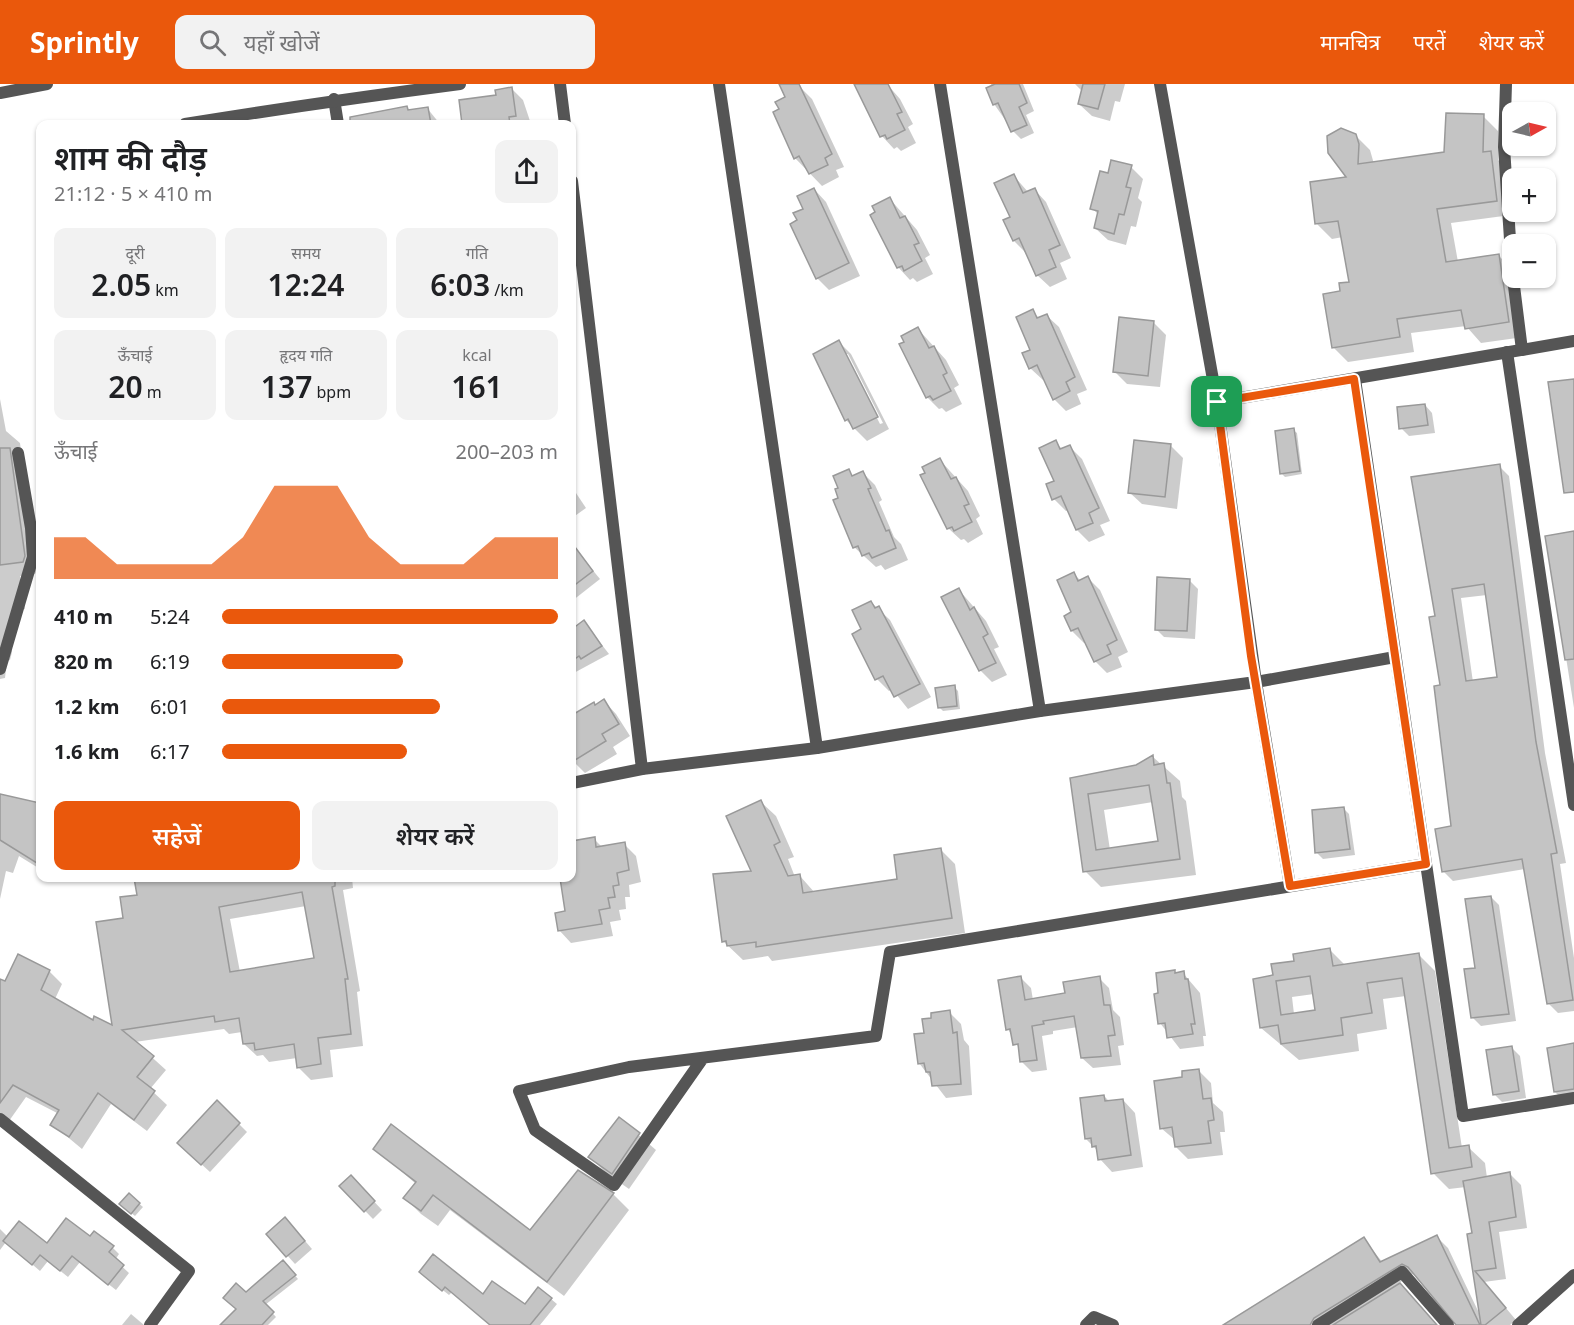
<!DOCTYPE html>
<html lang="hi">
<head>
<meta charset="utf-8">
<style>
  body { margin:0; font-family:"Noto Sans","Noto Sans Devanagari",sans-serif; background:#f2f2f2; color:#202124; height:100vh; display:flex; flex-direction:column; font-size:22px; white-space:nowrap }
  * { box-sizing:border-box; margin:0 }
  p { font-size:20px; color:#757577 }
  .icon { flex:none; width:33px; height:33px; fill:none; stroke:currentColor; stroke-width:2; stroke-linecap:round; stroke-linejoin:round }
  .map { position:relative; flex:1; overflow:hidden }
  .sheet { position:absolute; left:36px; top:36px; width:540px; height:762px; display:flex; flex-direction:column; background:#fff; border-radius:12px; box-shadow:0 2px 4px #0004 }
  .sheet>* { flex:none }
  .needle { width:39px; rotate:82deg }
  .buttons { position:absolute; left:1502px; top:18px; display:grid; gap:12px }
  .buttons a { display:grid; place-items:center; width:54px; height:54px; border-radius:12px; background:#fff; box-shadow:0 2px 4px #0004; font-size:30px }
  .pin { position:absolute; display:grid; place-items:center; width:51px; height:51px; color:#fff; margin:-26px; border-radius:12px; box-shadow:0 3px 9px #0006 }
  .round { display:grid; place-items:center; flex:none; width:63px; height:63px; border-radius:12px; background:#f2f2f2 }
  .head { display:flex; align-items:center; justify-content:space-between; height:102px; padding:0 18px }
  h1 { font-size:33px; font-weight:600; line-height:45px }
  .stats { display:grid; grid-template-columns:repeat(3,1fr); gap:9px; height:102px; padding:6px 18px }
  .stats div { display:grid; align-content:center; border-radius:12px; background:#f2f2f2; text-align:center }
  .stats b { font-size:30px; font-weight:600 }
  .stats small { font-size:16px; font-weight:400 }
  .stats p { font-size:16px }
  .chart { height:168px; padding:12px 18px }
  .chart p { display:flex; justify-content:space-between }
  .chart svg { width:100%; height:108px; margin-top:6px; fill:#ea580c; opacity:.7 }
  .action { display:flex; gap:12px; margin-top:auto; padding:12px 18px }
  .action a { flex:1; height:69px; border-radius:12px; background:#ea580c; color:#fff; font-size:24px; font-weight:600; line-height:69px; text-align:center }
  .action a+a { background:#f2f2f2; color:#202124 }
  ul { padding:0 18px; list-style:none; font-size:20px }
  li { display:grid; grid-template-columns:96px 72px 1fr; align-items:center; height:45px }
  li i { height:15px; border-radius:8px; background:#ea580c }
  header { display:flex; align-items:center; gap:36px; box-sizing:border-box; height:84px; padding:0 30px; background:#ea580c; color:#fff }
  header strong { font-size:28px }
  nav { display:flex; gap:33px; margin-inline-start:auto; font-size:21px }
  .search { width:420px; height:54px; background:#f2f2f2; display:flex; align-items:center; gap:15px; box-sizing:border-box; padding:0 21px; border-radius:12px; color:#757577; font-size:22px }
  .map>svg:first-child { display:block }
</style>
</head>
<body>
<header>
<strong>Sprintly</strong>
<div class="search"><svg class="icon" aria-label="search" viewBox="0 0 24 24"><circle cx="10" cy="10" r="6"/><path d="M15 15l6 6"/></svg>यहाँ खोजें</div>
<nav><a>मानचित्र</a><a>परतें</a><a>शेयर करें</a></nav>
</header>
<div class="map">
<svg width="1574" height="1241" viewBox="0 0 1574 1241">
  <rect width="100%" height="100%" fill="#fff"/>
  <g fill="#0003" fill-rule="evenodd">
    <polygon points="887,0 900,15 913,40 908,43 916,59 901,67 897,63 894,65 882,52"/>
    <polygon points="991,0 1023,0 1034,27 1026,31 1034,49 1021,55 1013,47 994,20"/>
    <polygon points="1075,0 1125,0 1120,18 1115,17 1110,37 1092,32 1079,20 1082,7"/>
    <polygon points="799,2 812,15 844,83 836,86 839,93 822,102 795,74 787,14"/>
    <polygon points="512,5 523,16 531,40 464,40 461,17 498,12"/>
    <polygon points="407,23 410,27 427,24 440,40 372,40 371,29"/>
    <polygon points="1483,32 1498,47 1498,76 1506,84 1511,131 1451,139 1458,178 1499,172 1512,185 1524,253 1481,259 1466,242 1411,249 1414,268 1348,278 1333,263 1342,208 1351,199 1343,153 1332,155 1317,140 1348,94 1355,51 1370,66 1374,80 1445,69"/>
    <polygon points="1131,83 1143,95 1138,114 1142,118 1136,143 1131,142 1126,161 1108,156 1095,144 1099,131 1092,124 1109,91"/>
    <polygon points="1014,92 1028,108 1034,105 1046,118 1071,174 1060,179 1067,195 1050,203 1037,191 1026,169 1014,157 1005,137 1011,134"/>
    <polygon points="814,105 826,118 860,192 829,206 817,194 799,137"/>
    <polygon points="890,115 917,146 930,171 925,174 933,190 917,198 913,194 910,196 898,183"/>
    <polygon points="1032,227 1039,234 1046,231 1059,243 1087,306 1077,310 1081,320 1066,327 1054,315 1045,295 1043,296 1030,284"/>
    <polygon points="1154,239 1166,251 1160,303 1127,300 1114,287"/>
    <polygon points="918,245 946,276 959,301 954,304 962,320 946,328 942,324 939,325 927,313 906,258"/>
    <path d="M839 258 851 270 889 345 867 357 846 336ZM845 270H848L883 339 880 340Z"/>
    <polygon points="0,315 6,347 20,359 37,486 35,490 20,492 25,525 14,527 9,544 12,568 10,576 7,577 5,594 0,595"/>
    <polygon points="1425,321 1432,329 1435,349 1409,352 1401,344"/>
    <polygon points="1293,346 1297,349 1302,390 1285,393 1281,389"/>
    <polygon points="1055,358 1063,366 1070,363 1082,375 1110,437 1100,441 1105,451 1089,458 1077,446 1068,426 1066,427 1054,415"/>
    <polygon points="1171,362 1183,374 1177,425 1142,420 1129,408"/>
    <polygon points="940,376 968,407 980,432 976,435 983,450 968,459 964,455 961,456 948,444"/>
    <path d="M1499 382 1509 392 1545 669 1566 779 1560 780 1574 874V927L1558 929 1548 919 1525 785 1453 797 1443 787 1452 744 1436 533ZM1487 511 1499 594 1473 598 1461 514Z"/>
    <polygon points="848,387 854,393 863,389 875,401 882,416 879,418 894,453 901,460 908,476 885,486 881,481 876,483 854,463 840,415 840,404"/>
    <polygon points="572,403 586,424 572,434"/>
    <polygon points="1574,449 1574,624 1547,453"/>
    <polygon points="572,461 600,495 572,517"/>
    <polygon points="1074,490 1081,497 1088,494 1100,506 1128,568 1118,573 1122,583 1107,589 1095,577 1086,558 1084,559 1072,547"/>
    <polygon points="1190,497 1198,505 1195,555 1164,553 1156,545"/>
    <polygon points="959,506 986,537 999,563 994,565 1007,591 992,598 980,586"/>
    <polygon points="871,518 890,536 931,613 908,625 892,605 889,607 877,595 863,546"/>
    <polygon points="584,538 609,570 572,590 572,546"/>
    <polygon points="954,603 958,607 960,625 943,627 939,623"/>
    <polygon points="604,617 616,630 630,652 613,663 617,670 585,689 572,676 572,633 593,619 596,622"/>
    <path d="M1153 673 1180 697 1182 713 1186 717 1196 791 1101 803 1085 787 1071 695 1137 683ZM1153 718 1160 758 1110 766 1104 726Z"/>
    <polygon points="0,711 40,720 40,785 19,772 13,789 6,787 0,815"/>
    <polygon points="761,718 776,732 794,773 788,775 795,793 800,792 815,809 899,796 941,766 955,780 965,849 772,877 768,872 743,876 723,857 753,788"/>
    <polygon points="1343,724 1349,730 1355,771 1323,775 1317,769"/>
    <polygon points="594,755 602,763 624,760 636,772 641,798 629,801 630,813 625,813 626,825 619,826 621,836 610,838 613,852 571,859 559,846 567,828 561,794 572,794 572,759"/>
    <path d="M135 794H198L199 797 225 794H352L353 804 343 806 360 907 357 908 363 962 330 966 333 993 311 996 298 983 297 974 269 978 263 971 257 972 244 960 242 948 229 950 224 945 135 958 166 986 150 1005 167 1021 147 1047 111 1020 82 1065 52 1040 59 1030 26 1013 9 1037 0 1031V897L5 899 19 872 50 888 62 900 55 915 93 938 114 944 124 835 138 812ZM306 822 316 875 240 888 230 835Z"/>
    <polygon points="1491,813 1499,821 1516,937 1481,942 1473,934 1477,885"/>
    <path d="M1330 866 1346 882 1419 871 1435 887 1462 1064 1468 1063 1485 1079 1487 1094 1510 1090 1521 1101 1527 1144 1499 1148 1506 1195 1484 1198 1516 1236 1510 1241H1457L1419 1192 1413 1190 1399 1199 1437 1241H1226L1364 1155 1383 1179 1437 1153 1448 1164 1480 1231 1469 1151 1473 1150 1466 1103 1449 1105 1433 1089 1406 912 1383 915 1387 945 1357 950 1359 967 1299 976 1261 944 1275 893 1296 878ZM1314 910 1317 927 1294 930 1292 913Z"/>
    <polygon points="1183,889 1200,909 1206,952 1203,952 1204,962 1180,965 1160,939 1160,910"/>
    <polygon points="1021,894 1031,904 1033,916 1067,910 1099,894 1109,904 1113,926 1120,933 1124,961 1118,962 1121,981 1093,984 1082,974 1078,943 1053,947 1053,950 1042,952 1047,986 1032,988 1021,977 1020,966 1008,945"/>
    <polygon points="949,928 961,940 964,956 969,962 972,1011 946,1014 919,979 926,950 933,935"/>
    <polygon points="1574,963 1574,1014 1563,1016 1555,1008"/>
    <polygon points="1512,964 1520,972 1526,1014 1502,1018 1494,1010"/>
    <polygon points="1199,987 1211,999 1213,1019 1223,1028 1225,1048 1220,1048 1223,1071 1188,1075 1176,1063 1175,1056 1161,1044 1184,995"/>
    <polygon points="1104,1012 1110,1018 1123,1016 1135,1029 1143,1083 1112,1088 1100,1075 1099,1068 1086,1055"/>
    <polygon points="217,1018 247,1048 210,1088 187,1067"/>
    <polygon points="620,1035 656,1066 629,1105 606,1089 590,1073"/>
    <polygon points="375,1064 530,1148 613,1110 629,1126 564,1212 450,1126 438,1142 421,1130 405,1114 416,1100"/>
    <polygon points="351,1093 382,1126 373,1135 341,1102"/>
    <polygon points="129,1111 143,1123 135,1132 124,1123"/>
    <polygon points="293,1143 312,1165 295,1180 268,1150"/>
    <polygon points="0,1145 8,1153 47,1161 90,1154 112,1163 119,1170 115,1176 129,1189 116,1206 80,1178 68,1193 48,1177 40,1187 6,1158 0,1166"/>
    <polygon points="287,1182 298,1195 265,1221 276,1233 268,1241 257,1241 246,1210"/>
    <polygon points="426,1193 483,1212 525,1222 551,1215 557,1220 540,1241 491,1241 452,1208 449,1211"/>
    <polygon points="131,1230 144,1241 122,1241"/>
  </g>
  <g fill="#c4c4c4" stroke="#999" stroke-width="1.5" fill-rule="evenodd">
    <polygon points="779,0 799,0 832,70 825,74 828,81 809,90 799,72 794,75 773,28 779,25 775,18 785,13"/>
    <polygon points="854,0 888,0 902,28 897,30 905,46 887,55 885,51 880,53"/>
    <polygon points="995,0 1019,0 1027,19 1019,23 1027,41 1011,48 998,19 993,21 986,4"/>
    <polygon points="1083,0 1105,0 1098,25 1078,20"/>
    <polygon points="512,3 516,32 509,33 510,40 462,40 459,16 496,11 495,6"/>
    <polygon points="407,22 408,26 428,23 431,40 350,40 350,33"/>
    <polygon points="1446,29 1484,30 1483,68 1491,67 1497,117 1437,125 1446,178 1499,170 1509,238 1465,245 1461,226 1397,235 1400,253 1332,264 1323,210 1340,207 1339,199 1349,198 1338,137 1315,140 1310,98 1346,93 1328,69 1327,52 1341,44 1356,50 1359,60 1358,80 1444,68"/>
    <polygon points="1111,76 1132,81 1126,103 1131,104 1124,131 1119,130 1114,150 1094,144 1098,127 1090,125 1100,87 1108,89"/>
    <polygon points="1014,90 1023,109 1035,104 1060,161 1049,166 1056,183 1036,192 1019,154 1013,157 1003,136 1010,133 994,99"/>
    <polygon points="814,104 849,179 816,195 790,140 797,136 793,129 803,125 797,112"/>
    <polygon points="890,113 900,134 905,132 919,159 914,161 922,177 904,187 902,182 897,184 870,131 875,128 872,122"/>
    <polygon points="1033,225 1037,234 1047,230 1075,293 1066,298 1070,307 1053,316 1037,281 1029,285 1022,269 1030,266 1016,233"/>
    <polygon points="1119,233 1154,237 1148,292 1113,288"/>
    <polygon points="918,243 929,264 934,262 947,289 943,291 951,307 933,316 930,312 926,314 899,260 904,258 901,252"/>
    <polygon points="839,256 878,333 853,345 848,335 845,337 813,270"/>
    <polygon points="1574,295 1574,408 1564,409 1548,298"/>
    <polygon points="1425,320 1428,341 1399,345 1397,323"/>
    <polygon points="1294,344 1300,387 1280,390 1275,347"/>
    <polygon points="1056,356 1060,365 1070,361 1099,424 1089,429 1093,439 1076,446 1061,412 1052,416 1046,400 1054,397 1039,364"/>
    <polygon points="1134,356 1171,360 1165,413 1128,409"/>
    <polygon points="0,364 10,364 25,472 23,478 0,481"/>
    <polygon points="940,374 951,395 956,393 969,420 964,422 972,438 954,447 952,443 947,445 920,391 925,389 922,383"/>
    <path d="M1500 380 1536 658 1557 769 1551 770 1573 916 1547 920 1522 775 1442 788 1435 745 1451 742 1434 602 1440 601 1429 533 1435 532 1411 393ZM1484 500 1497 593 1466 597 1452 505Z"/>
    <polygon points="849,385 852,392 863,387 871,404 868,405 886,447 889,446 896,464 872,474 869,469 862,472 858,462 853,464 833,416 838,414 835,405 838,404 833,392"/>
    <polygon points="1574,447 1574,575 1565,576 1545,452"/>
    <polygon points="572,459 593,487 572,503"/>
    <polygon points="1074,488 1078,497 1088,492 1117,556 1107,561 1111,570 1094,578 1078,544 1071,547 1064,532 1071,528 1057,496"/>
    <polygon points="1157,493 1190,495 1187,547 1155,546"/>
    <polygon points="959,504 970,526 974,523 988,550 983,553 996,579 979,587 941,513"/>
    <polygon points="871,517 875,524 879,522 920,600 894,613 883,592 875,596 852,550 861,545 852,526"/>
    <polygon points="584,536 602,562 581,575 579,572 572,577 572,545"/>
    <polygon points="955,601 957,622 938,624 935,604"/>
    <polygon points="604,615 619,640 602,650 606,657 572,678 572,631 594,618 595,621"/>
    <path d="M1153 671 1154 681 1164 679 1167 699H1170L1180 775 1083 788 1070 694 1136 681ZM1149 701 1158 757 1096 766 1088 710Z"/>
    <polygon points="0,710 40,719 40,781 0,756"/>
    <polygon points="761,716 780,758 774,761 788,792 800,790 803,809 897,795 894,771 941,764 952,834 756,863 756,858 727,862 726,857 722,858 713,790 751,787 726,732"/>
    <polygon points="1344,723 1350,765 1315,769 1312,726"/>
    <polygon points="595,753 596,763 625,758 629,786 617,789 619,801 613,802 615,813 608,814 610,824 599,826 602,840 558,847 555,829 565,827 560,794 572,794 572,757"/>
    <path d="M134 794H188V797L213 794H335V802L332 803 348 895H345L351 950 318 954 321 980 297 984 294 960 255 966 254 959 243 960 239 934 215 938 214 932 122 946 154 972 137 993 155 1007 134 1036 98 1009 69 1053 50 1041 59 1026 13 1001 0 1019V895L5 897 18 870 50 886 41 906 93 936 94 932 112 941 96 838 123 834 120 813 137 811ZM302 808 314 874 230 888 219 823Z"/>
    <polygon points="1491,812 1509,930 1471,934 1464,885 1475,884 1465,815"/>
    <path d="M1330 864 1333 882 1419 869 1449 1064 1469 1061 1472 1083 1431 1090 1402 894 1367 899 1372 929 1341 934 1343 951 1281 960 1278 941 1260 944 1253 895 1273 891 1271 880 1294 877 1293 870ZM1310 892 1315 926 1281 931 1276 897Z"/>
    <polygon points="1175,886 1175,889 1184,887 1185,895 1188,895 1195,940 1191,940 1193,950 1167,954 1165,939 1158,940 1157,932 1154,910 1158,909 1156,889"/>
    <polygon points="1021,892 1025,916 1065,909 1063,898 1100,892 1104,921 1110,921 1115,951 1108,952 1111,972 1081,974 1074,932 1043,937 1044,940 1032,942 1037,976 1020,978 1018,960 1013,961 1010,945 1006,946 998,896"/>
    <polygon points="950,926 953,949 957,948 961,1000 932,1002 930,988 926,988 924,979 918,980 914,950 924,949 922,935 931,934 931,929"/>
    <polygon points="1574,959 1574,1005 1554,1008 1547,964"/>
    <polygon points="1512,962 1519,1007 1493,1011 1486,966"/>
    <polygon points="1199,985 1203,1015 1211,1014 1214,1036 1208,1037 1211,1059 1175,1063 1172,1043 1160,1045 1154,997 1182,993 1182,987"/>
    <polygon points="1104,1011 1105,1017 1123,1015 1131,1071 1098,1076 1096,1062 1092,1063 1091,1054 1085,1055 1080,1014"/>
    <polygon points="217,1016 240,1039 201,1081 177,1059"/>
    <polygon points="619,1033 640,1049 612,1090 588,1073"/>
    <polygon points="391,1040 530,1146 578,1086 614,1109 547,1198 433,1111 421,1127 403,1114 416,1098 373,1065"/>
    <polygon points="1510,1088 1516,1133 1489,1138 1496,1184 1475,1187 1506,1224 1485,1241 1481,1241 1467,1150 1472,1149 1463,1097"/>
    <polygon points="351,1091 375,1117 364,1128 339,1102"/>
    <polygon points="129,1109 140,1119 131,1130 119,1120"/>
    <polygon points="285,1133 305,1157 286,1173 266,1150"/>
    <polygon points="66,1134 90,1152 94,1147 114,1162 109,1168 124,1181 108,1201 72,1172 60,1187 40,1171 32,1181 3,1157 19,1137 47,1159"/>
    <polygon points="1437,1151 1480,1241 1456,1241 1408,1183 1402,1180 1314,1234 1310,1241 1223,1241 1364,1153 1380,1178"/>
    <polygon points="433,1170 483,1210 492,1197 525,1220 538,1203 552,1214 530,1241 490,1241 445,1203 442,1207 419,1188"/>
    <polygon points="283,1176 296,1191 263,1217 274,1228 262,1241 220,1241 236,1225 223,1214 236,1199 246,1208"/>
    <polygon points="1400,1199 1437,1241 1333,1241"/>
  </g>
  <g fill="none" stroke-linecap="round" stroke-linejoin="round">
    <g stroke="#555" stroke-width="12">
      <polyline points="560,0 565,40"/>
      <polyline points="719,0 817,664"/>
      <polyline points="940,0 1040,627"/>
      <polyline points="334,15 338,40"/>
      <path d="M185 40C277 25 368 12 460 0"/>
      <polyline points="572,97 642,685"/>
      <polyline points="1217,318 1574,257"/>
      <polyline points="572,699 642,685 817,664 1040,627 1256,598 1217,318 1160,0"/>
      <polyline points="1290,802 1256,598 1395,573"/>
    </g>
    <g stroke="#555" stroke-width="12">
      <polyline points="1506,0 1504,63 1512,186"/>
      <polyline points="0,9 47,0"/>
      <polyline points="1513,194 1522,266"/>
      <polyline points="1507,268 1574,721"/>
      <polyline points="1355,295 1463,1032 1574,1014"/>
      <polyline points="0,585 33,473 31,444 18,369"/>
      <polyline points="703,974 614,1101 535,1046 519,1007 629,983 876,952 890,868 1426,780"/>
      <polyline points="0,1035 189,1187 150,1241"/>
      <polyline points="1086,1241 1094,1233 1113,1241"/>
      <polyline points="1318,1241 1402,1188 1448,1241"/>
      <polyline points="1518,1241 1574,1191"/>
    </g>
  </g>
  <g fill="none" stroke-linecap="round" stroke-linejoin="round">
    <g stroke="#fff" stroke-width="12">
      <polygon id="route" points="1354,295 1426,780 1290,802 1251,572 1217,318"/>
    </g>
    <use href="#route" stroke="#ea580c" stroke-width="8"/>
  </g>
</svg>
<div class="buttons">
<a><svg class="needle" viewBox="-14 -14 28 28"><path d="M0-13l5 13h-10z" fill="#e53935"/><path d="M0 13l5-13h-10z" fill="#757577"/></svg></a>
<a>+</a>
<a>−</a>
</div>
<div class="pin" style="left:1217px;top:318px;background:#1e9e55"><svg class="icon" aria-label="arrive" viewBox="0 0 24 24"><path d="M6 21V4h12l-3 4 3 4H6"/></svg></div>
<section class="sheet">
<div class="head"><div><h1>शाम की दौड़</h1><p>21:12 · 5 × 410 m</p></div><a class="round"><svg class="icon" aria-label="share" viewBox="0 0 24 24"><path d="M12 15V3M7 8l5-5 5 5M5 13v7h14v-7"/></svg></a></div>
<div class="stats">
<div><p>दूरी</p><b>2.05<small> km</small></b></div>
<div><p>समय</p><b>12:24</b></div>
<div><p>गति</p><b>6:03<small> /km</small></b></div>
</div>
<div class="stats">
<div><p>ऊँचाई</p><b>20<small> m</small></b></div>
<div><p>हृदय गति</p><b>137<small> bpm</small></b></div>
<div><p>kcal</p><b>161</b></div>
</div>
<div class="chart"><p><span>ऊँचाई</span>200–203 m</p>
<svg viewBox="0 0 160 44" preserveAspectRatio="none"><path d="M0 44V27L10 27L20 38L30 38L40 38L50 38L60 27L70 6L80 6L90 6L100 27L110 38L120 38L130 38L140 27L150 27L160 27V44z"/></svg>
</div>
<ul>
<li><b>410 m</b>5:24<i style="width:100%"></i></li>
<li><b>820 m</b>6:19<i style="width:54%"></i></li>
<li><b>1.2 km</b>6:01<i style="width:65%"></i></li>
<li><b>1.6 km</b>6:17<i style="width:55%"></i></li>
</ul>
<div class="action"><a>सहेजें</a><a>शेयर करें</a></div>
</section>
</div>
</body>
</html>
